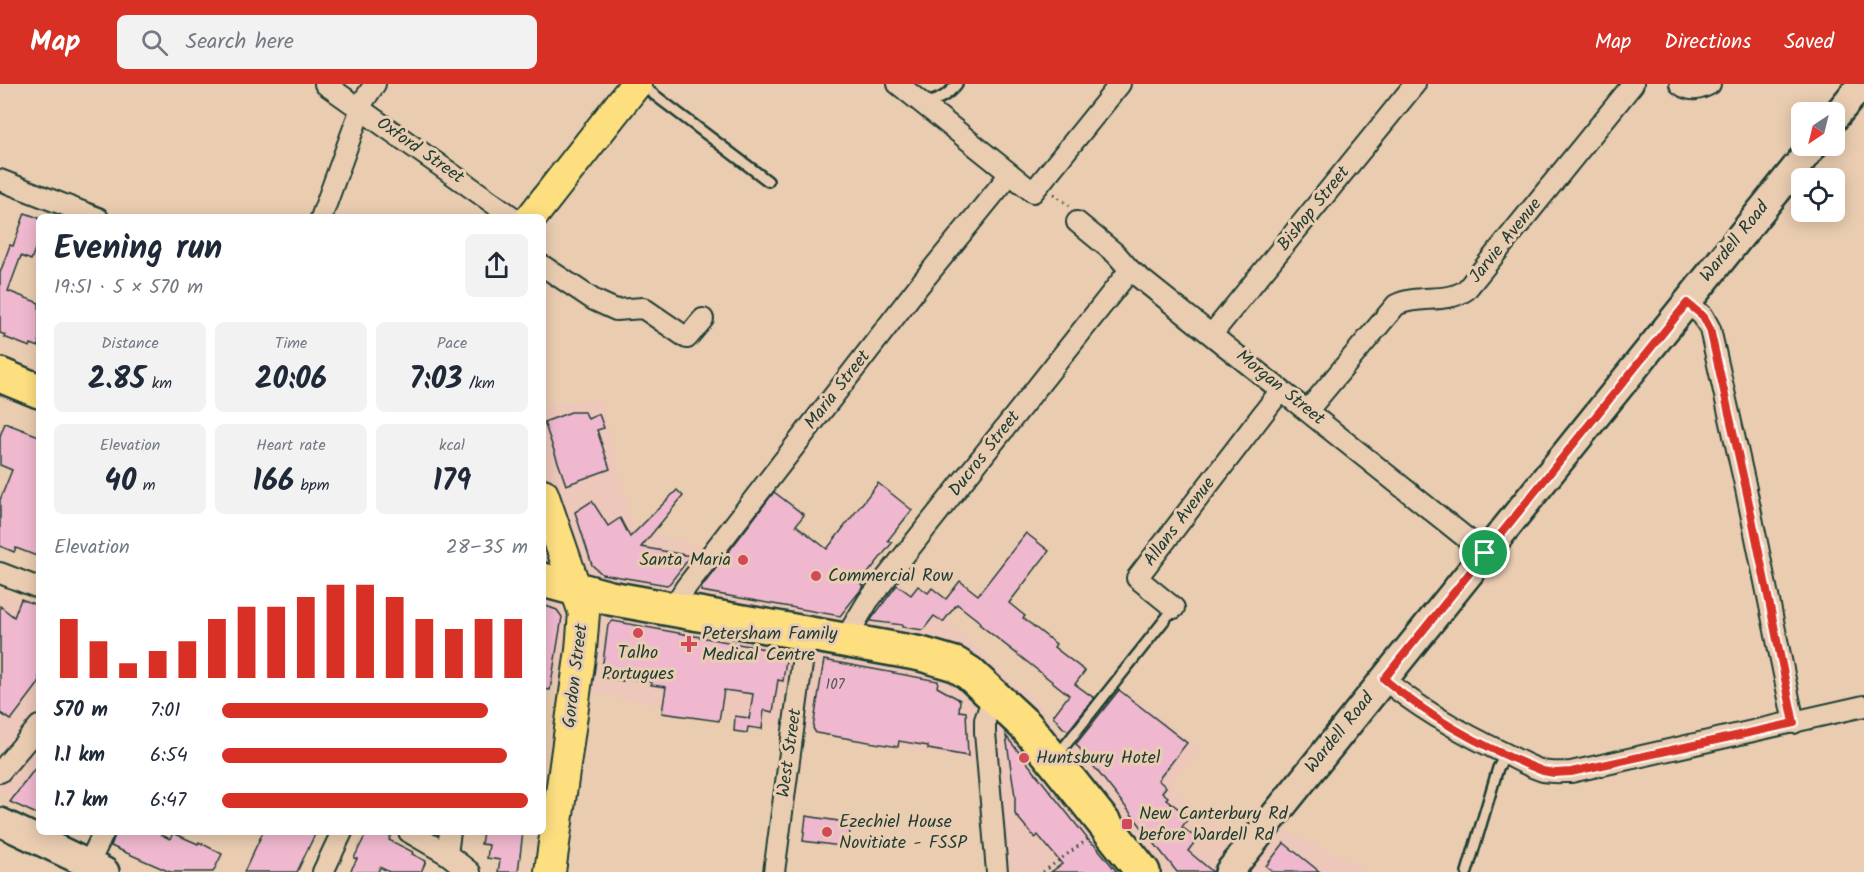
<!DOCTYPE html>
<html lang="en">
<head>
<meta charset="utf-8">
<style>
  body { margin:0; font-family:Kalam,sans-serif; background:#f2f2f3; color:#1f2937; height:100vh; display:flex; flex-direction:column; font-size:22px; white-space:nowrap }
  * { box-sizing:border-box; margin:0 }
  p { font-size:20px; color:#747a83 }
  .icon { flex:none; width:33px; height:33px; fill:none; stroke:currentColor; stroke-width:2; stroke-linecap:round; stroke-linejoin:round }
  .map { position:relative; flex:1; overflow:hidden }
  .details { position:absolute; left:36px; top:130px; width:510px; height:621px; display:flex; flex-direction:column; background:#fff; border-radius:9px; box-shadow:0 3px 15px #0003 }
  .details>* { flex:none }
  .needle { width:39px; rotate:215deg }
  .fabs { position:absolute; left:1791px; top:18px; display:grid; gap:12px }
  .fabs a { display:grid; place-items:center; width:54px; height:54px; border-radius:9px; background:#fff; box-shadow:0 3px 15px #0003; font-size:30px }
  .pin { position:absolute; display:grid; place-items:center; width:51px; height:51px; color:#fff; margin:-26px; border:3px solid #fff; border-radius:50%; box-shadow:0 2px 6px #0007 }
  .round { display:grid; place-items:center; flex:none; width:63px; height:63px; border-radius:9px; background:#f2f2f3 }
  .head { display:flex; align-items:center; justify-content:space-between; height:102px; padding:0 18px }
  h1 { font-size:33px; font-weight:700; line-height:45px }
  .stats { display:grid; grid-template-columns:repeat(3,1fr); gap:9px; height:102px; padding:6px 18px }
  .stats div { display:grid; align-content:center; border-radius:9px; background:#f2f2f3; text-align:center }
  .stats b { font-size:30px; font-weight:700 }
  .stats small { font-size:16px; font-weight:400 }
  .stats p { font-size:16px }
  .chart { height:168px; padding:12px 18px }
  .chart p { display:flex; justify-content:space-between }
  .chart svg { width:100%; height:108px; margin-top:6px; stroke:#d93025; stroke-width:6 }
  ul { padding:0 18px; list-style:none; font-size:20px }
  li { display:grid; grid-template-columns:96px 72px 1fr; align-items:center; height:45px }
  li i { height:15px; border-radius:8px; background:#d93025 }
  header { display:flex; align-items:center; gap:36px; box-sizing:border-box; height:84px; padding:0 30px; background:#d93025; color:#fff }
  header strong { font-size:28px }
  nav { display:flex; gap:33px; margin-inline-start:auto; font-size:21px }
  .search { width:420px; height:54px; background:#f2f2f3; display:flex; align-items:center; gap:15px; box-sizing:border-box; padding:0 21px; border-radius:9px; color:#747a83; font-size:22px }
  .map>svg:first-child { display:block }
</style>
</head>
<body>
<header>
<strong>Map</strong>
<div class="search"><svg class="icon" aria-label="search" viewBox="0 0 24 24"><circle cx="10" cy="10" r="6"/><path d="M15 15l6 6"/></svg>Search here</div>
<nav><a>Map</a><a>Directions</a><a>Saved</a></nav>
</header>
<div class="map">
<svg width="1864" height="788" viewBox="0 0 1864 788">
  <rect width="100%" height="100%" fill="#eacdb1"/>
  <filter id="ink" filterUnits="userSpaceOnUse"><feTurbulence type="fractalNoise" baseFrequency=".0167" numOctaves="2"/><feDisplacementMap in="SourceGraphic" scale="12" xChannelSelector="R" yChannelSelector="G"/><feConvolveMatrix kernelMatrix="1 2 1 2 8 2 1 2 1" color-interpolation-filters="sRGB"/></filter>
  <g filter="url(#ink)">
    <g fill="#ecc7ba">
      <polygon points="601,314 634,443 701,463 733,423 880,484 943,530 997,585 1035,616 1065,653 1109,595 1201,665 1171,700 1256,780 1282,745 1373,788 1003,788 980,678 598,610 556,601 543,594 543,322"/>
      <polygon points="0,508 39,523 39,726 0,708"/>
    </g>
    <g fill="#efb8cf" stroke="#1f3d34" stroke-width="1.5">
      <polygon points="25,129 39,134 39,154 31,176 21,172 8,207 39,219 39,263 31,260 30,263 4,253 5,251 0,249 0,189 10,161 13,162"/>
      <polygon points="571,328 585,328 588,335 599,330 604,344 597,346 610,385 566,401 544,338"/>
      <polygon points="5,339 39,352 39,473 16,464 14,468 0,462 0,416 12,386 0,381 0,352"/>
      <polygon points="878,399 912,426 888,456 892,459 860,499 864,502 840,532 701,507 701,504 774,408 804,431 796,441 827,465"/>
      <polygon points="677,406 683,412 641,463 691,472 670,499 667,501 602,490 592,481 575,428 592,417 608,442 620,434 630,453"/>
      <polygon points="1026,449 1049,467 1009,519 1025,532 1023,534 1056,560 1054,563 1085,587 1075,600 1094,614 1069,646 1064,645 1053,632 1069,611 979,540 980,538 957,520 943,538 934,532 923,546 902,543 903,541 870,537 897,501 911,511 918,502 928,509 932,504 946,515 960,497 978,511"/>
      <polygon points="21,515 39,522 39,599 11,636 0,629 0,522 14,533"/>
      <polygon points="543,521 557,526 562,533 550,606 543,605"/>
      <polygon points="613,537 787,569 783,597 778,596 773,628 764,626 762,645 748,643 747,649 734,647 735,632 749,634 749,636 753,610 724,606 719,637 662,629 666,603 651,601 652,598 623,594 623,597 601,593 608,541"/>
      <polygon points="824,576 938,597 937,603 960,616 959,627 966,628 968,672 928,665 928,662 899,657 898,663 816,649 813,644"/>
      <polygon points="1119,606 1187,659 1158,696 1166,703 1162,708 1168,713 1166,715 1189,733 1182,743 1197,755 1188,767 1213,788 1177,788 1076,660"/>
      <polygon points="1006,652 1090,758 1095,761 1117,788 1051,788 1062,780 1038,751 1035,754 1015,730 1015,712"/>
      <polygon points="39,679 39,731 10,718"/>
      <polygon points="806,732 851,739 848,763 803,757"/>
      <polygon points="116,748 156,748 170,755 173,749 198,760 199,758 222,770 213,788 170,788 111,762"/>
      <polygon points="263,748 316,748 297,788 244,788"/>
      <polygon points="367,748 384,748 391,752 389,756 413,768 412,770 426,777 421,788 389,788 380,783 378,788 350,788 357,775 354,774"/>
      <polygon points="483,748 523,748 518,788 498,788 500,776 487,774 489,761 481,760"/>
      <polygon points="1284,759 1320,788 1273,788 1266,782"/>
    </g>
    <g fill="none" stroke-linecap="round" stroke-linejoin="round">
      <g stroke="#1f3d34" stroke-width="14">
        <g id="lane">
          <polyline points="640,0 768,97"/>
          <path d="M924 19C939 16 947 12 957 0"/>
          <polyline points="1056,673 1174,524"/>
          <polyline points="1467,788 1498,684 1506,670"/>
        </g>
      </g>
      <g stroke="#1f3d34" stroke-width="24">
        <g id="street">
          <polyline points="325,0 514,134"/>
          <polyline points="898,0 1033,108 1120,0"/>
          <path d="M1680 0C1690 8 1699 6 1710 0"/>
          <polyline points="0,96 98,134"/>
          <polyline points="321,134 364,16 375,0"/>
          <polyline points="1077,138 1116,170 1130,186 1485,469"/>
          <polyline points="543,182 594,216 616,226 643,224 687,254 703,235"/>
          <polyline points="1687,218 1703,232 1710,245 1746,405 1794,639"/>
          <polyline points="1212,250 1415,0"/>
          <path d="M1308 326 1396 221C1418 210 1446 220 1466 206L1633 0"/>
          <polyline points="0,489 39,504"/>
          <polyline points="1174,524 1137,494 1281,306"/>
          <polyline points="672,526 686,503 917,204 1010,90"/>
          <polyline points="844,557 868,517 1130,186"/>
          <path d="M1384 595C1420 626 1462 649 1506 670 1518 676 1530 683 1543 687 1553 689 1562 688 1571 688L1864 622"/>
          <polyline points="994,611 985,636 985,648 997,788"/>
          <polyline points="0,688 39,642"/>
          <polyline points="409,748 447,770 470,788"/>
          <polyline points="447,770 450,748"/>
          <polyline points="88,781 104,748"/>
          <polyline points="323,788 342,748"/>
          <polyline points="774,788 806,550"/>
        </g>
      </g>
      <g stroke="#1f3d34" stroke-width="32">
        <g id="secondary">
          <polyline points="1834,34 1862,0"/>
          <polyline points="0,738 105,788"/>
          <polyline points="1229,788 1813,62"/>
        </g>
      </g>
      <g stroke="#1f3d34" stroke-width="34">
        <g id="primary">
          <polyline points="531,134 636,0"/>
          <polyline points="543,410 584,529 581,566 550,788"/>
        </g>
      </g>
      <g stroke="#1f3d34" stroke-width="38">
        <g id="highway">
          <polyline points="0,291 39,307"/>
          <polyline points="543,496 610,514 921,570 955,580 969,589 1027,643 1143,788"/>
        </g>
      </g>
      <g stroke="#1f3d34" stroke-width="3" stroke-dasharray="1.5 4.5" stroke-linecap="butt">
        <polyline points="1054,110 1070,122"/>
        <polyline points="1043,788 1088,755"/>
      </g>
      <use href="#lane" stroke="#eacdb1" stroke-width="9"/>
      <use href="#street" stroke="#eacdb1" stroke-width="20"/>
      <use href="#secondary" stroke="#eacdb1" stroke-width="27"/>
      <use href="#primary" stroke="#fedf80" stroke-width="30"/>
      <use href="#highway" stroke="#fedf80" stroke-width="33"/>
    </g>
  </g>
  <g fill="none" stroke-linecap="round" stroke-linejoin="round" filter="url(#ink)">
    <g stroke="#fff" stroke-width="12">
      <path id="route" d="M1687 219 1703 232 1710 245 1746 405 1794 639 1571 688 1554 689 1543 687C1486 665 1430 634 1384 595Z"/>
    </g>
    <use href="#route" stroke="#d93025" stroke-width="8"/>
  </g>
  <g fill="#d1495b" stroke="#eacdb1" stroke-width="2">
    <circle cx="743" cy="476" r="6"/>
    <circle cx="816" cy="492" r="6"/>
    <circle cx="638" cy="549" r="6"/>
    <path d="M686 551h6v6h6v6h-6v6h-6v-6h-6v-6h6z"/>
    <circle cx="1024" cy="674" r="6"/>
    <rect x="1121" y="734" width="12" height="12" rx="3"/>
    <circle cx="827" cy="748" r="6"/>
  </g>
  <g text-anchor="middle" dominant-baseline="central" stroke-width="6" stroke-linejoin="round" paint-order="stroke">
    <g font-size="15" fill="#535c5b">
      <text x="835" y="601">107</text>
    </g>
    <g font-size="18" fill="#1f3d34" stroke="#eacdb1">
      <text transform="translate(420 67) rotate(35)">Oxford Street</text>
      <text transform="translate(1314 125) rotate(-51)">Bishop Street</text>
      <text transform="translate(1506 157) rotate(-51)">Jarvie Avenue</text>
      <text transform="translate(1735 158) rotate(-51)">Wardell Road</text>
      <text transform="translate(1280 304) rotate(39)">Morgan Street</text>
      <text transform="translate(838 306) rotate(-52)">Maria Street</text>
      <text transform="translate(985 370) rotate(-52)">Ducros Street</text>
      <text transform="translate(1180 438) rotate(-53)">Allans Avenue</text>
      <text transform="translate(576 592) rotate(-83)">Gordon Street</text>
      <text transform="translate(1340 649) rotate(-51)">Wardell Road</text>
      <text transform="translate(790 669) rotate(-82)">West Street</text>
    </g>
    <g font-size="18" fill="#1f3d34" stroke="#eacdb1" text-anchor="start">
      <text x="731" y="476" text-anchor="end">Santa Maria</text>
      <text x="828" y="492">Commercial Row</text>
      <text x="702" y="550">Petersham Family<tspan x="702" dy="21">Medical Centre</tspan></text>
      <text x="638" y="569" text-anchor="middle">Talho<tspan x="638" dy="21">Portugues</tspan></text>
      <text x="1036" y="674">Huntsbury Hotel</text>
      <text x="1139" y="730">New Canterbury Rd<tspan x="1139" dy="21">before Wardell Rd</tspan></text>
      <text x="839" y="738">Ezechiel House<tspan x="839" dy="21">Novitiate - FSSP</tspan></text>
    </g>
  </g>
</svg>
<div class="fabs">
<a><svg class="needle" viewBox="-14 -14 28 28"><path d="M0-13l5 13h-10z" fill="#e53935"/><path d="M0 13l5-13h-10z" fill="#747a83"/></svg></a>
<a><svg class="icon" aria-label="locate" viewBox="0 0 24 24"><circle cx="12" cy="12" r="6"/><path d="M12 2v4M12 18v4M2 12h4M18 12h4"/></svg></a>
</div>
<div class="pin" style="left:1485px;top:469px;background:#1e9e55"><svg class="icon" aria-label="arrive" viewBox="0 0 24 24"><path d="M6 21V4h12l-3 4 3 4H6"/></svg></div>
<section class="details">
<div class="head"><div><h1>Evening run</h1><p>19:51 · 5 × 570 m</p></div><a class="round"><svg class="icon" aria-label="share" viewBox="0 0 24 24"><path d="M12 15V3M7 8l5-5 5 5M5 13v7h14v-7"/></svg></a></div>
<div class="stats">
<div><p>Distance</p><b>2.85<small> km</small></b></div>
<div><p>Time</p><b>20:06</b></div>
<div><p>Pace</p><b>7:03<small> /km</small></b></div>
</div>
<div class="stats">
<div><p>Elevation</p><b>40<small> m</small></b></div>
<div><p>Heart rate</p><b>166<small> bpm</small></b></div>
<div><p>kcal</p><b>179</b></div>
</div>
<div class="chart"><p><span>Elevation</span>28–35 m</p>
<svg viewBox="0 0 160 44" preserveAspectRatio="none"><path d="M5 44V20M15 44V29M25 44V38M35 44V33M45 44V29M55 44V20M65 44V15M75 44V15M85 44V11M95 44V6M105 44V6M115 44V11M125 44V20M135 44V24M145 44V20M155 44V20"/></svg>
</div>
<ul>
<li><b>570 m</b>7:01<i style="width:87%"></i></li>
<li><b>1.1 km</b>6:54<i style="width:93%"></i></li>
<li><b>1.7 km</b>6:47<i style="width:100%"></i></li>
</ul>
</section>
</div>
</body>
</html>
